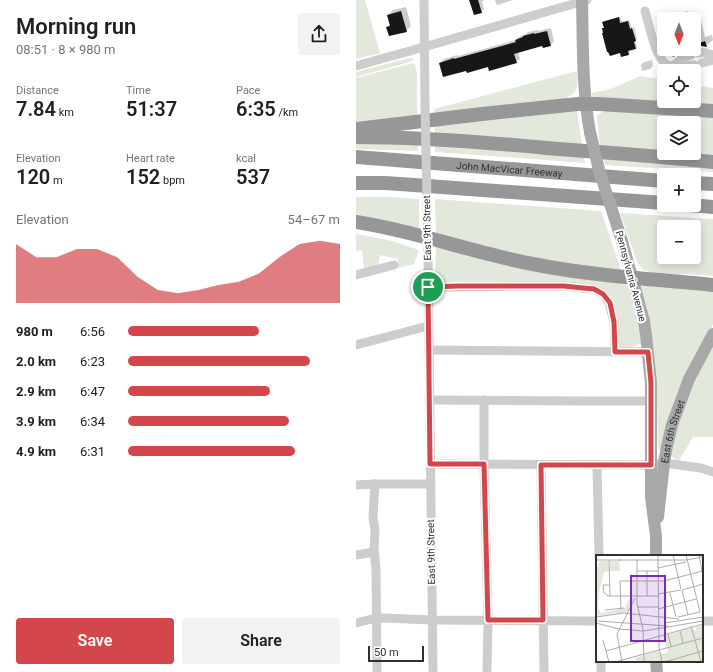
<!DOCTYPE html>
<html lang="en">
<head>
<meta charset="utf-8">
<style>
  body { margin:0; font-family:Roboto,sans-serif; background:#f2f2f2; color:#202124; height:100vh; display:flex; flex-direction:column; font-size:15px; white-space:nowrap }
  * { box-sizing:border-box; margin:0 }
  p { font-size:13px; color:#757577 }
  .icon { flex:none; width:22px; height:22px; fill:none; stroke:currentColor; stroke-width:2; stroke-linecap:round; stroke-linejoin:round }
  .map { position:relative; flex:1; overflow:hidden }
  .details { display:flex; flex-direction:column; background:#fff; width:356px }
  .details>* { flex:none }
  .needle { width:26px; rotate:180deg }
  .controls { position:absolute; left:301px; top:12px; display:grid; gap:8px }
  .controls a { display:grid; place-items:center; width:44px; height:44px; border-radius:4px; background:#fff; box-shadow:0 2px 10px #0003; font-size:20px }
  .scale { position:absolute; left:12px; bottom:10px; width:56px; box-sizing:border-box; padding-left:4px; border:2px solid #303030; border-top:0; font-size:11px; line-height:14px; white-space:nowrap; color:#303030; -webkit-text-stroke:3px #fff; paint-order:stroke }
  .pin { position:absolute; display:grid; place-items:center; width:34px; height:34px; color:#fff; margin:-17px; border:2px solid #fff; border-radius:50%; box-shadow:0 1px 4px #0007 }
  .round { display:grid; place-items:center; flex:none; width:42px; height:42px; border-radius:4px; background:#f2f2f2 }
  .overview { display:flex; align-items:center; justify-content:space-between; height:68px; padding:0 16px }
  h1 { font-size:22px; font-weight:600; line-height:30px }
  .stats { display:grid; grid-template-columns:repeat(3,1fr); gap:6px; height:68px; padding:4px 16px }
  .stats div { display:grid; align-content:center }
  .stats b { font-size:20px; font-weight:600 }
  .stats small { font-size:11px; font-weight:400 }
  .stats p { font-size:11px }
  .chart { height:112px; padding:8px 16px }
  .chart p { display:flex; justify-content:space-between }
  .chart svg { width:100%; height:72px; margin-top:4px; fill:#d3474c; opacity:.7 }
  .primary-button { display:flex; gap:8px; margin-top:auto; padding:8px 16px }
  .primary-button a { flex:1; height:46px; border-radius:4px; background:#d3474c; color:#fff; font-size:16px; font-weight:600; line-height:46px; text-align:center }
  .primary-button a+a { background:#f2f2f2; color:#202124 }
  ul { padding:0 16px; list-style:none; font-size:13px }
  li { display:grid; grid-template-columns:64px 48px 1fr; align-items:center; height:30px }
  li i { height:10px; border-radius:5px; background:#d3474c }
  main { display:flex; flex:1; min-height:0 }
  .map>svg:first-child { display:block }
</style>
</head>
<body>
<main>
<section class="details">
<div class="overview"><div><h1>Morning run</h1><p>08:51 · 8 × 980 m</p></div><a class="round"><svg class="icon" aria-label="share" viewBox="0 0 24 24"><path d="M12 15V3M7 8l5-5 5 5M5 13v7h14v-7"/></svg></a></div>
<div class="stats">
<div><p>Distance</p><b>7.84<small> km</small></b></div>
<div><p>Time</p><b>51:37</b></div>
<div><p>Pace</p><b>6:35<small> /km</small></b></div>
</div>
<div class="stats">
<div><p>Elevation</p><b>120<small> m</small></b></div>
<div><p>Heart rate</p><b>152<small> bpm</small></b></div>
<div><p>kcal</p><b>537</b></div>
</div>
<div class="chart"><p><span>Elevation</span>54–67 m</p>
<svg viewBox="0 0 160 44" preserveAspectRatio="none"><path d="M0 44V8L10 16L20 16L30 11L40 11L50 16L60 28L70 36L80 38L90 36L100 33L110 31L120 26L130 16L140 8L150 6L160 8V44z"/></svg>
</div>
<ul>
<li><b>980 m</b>6:56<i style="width:62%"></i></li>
<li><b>2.0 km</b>6:23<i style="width:86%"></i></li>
<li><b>2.9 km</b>6:47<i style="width:67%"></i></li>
<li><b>3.9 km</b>6:34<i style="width:76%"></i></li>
<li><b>4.9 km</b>6:31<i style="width:79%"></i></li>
</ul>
<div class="primary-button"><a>Save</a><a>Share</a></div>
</section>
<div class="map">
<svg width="357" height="672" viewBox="0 0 357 672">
  <rect width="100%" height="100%" fill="#fff"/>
  <g fill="#e3e8dd" fill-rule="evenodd">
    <polygon points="0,0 9,0 24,53 0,59"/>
    <polygon points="53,58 56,58 57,61 0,77 0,72"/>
    <polygon points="57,63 59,65 61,73 61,118 0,124 0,78"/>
    <path d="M221 71C222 88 223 92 207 100L78 115V109Z"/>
    <polygon points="284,76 308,80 308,101 338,101 338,85 357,88 357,107 236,98 236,93 255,89"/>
    <polygon points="221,109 226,146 79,135 79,125"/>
    <polygon points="252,111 357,118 357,157 338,153 338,123 308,123 308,152 244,148 241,116 246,112"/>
    <polygon points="0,141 62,143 62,151 0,149"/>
    <polygon points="79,145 228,156 229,163 79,152"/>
    <polygon points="247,157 357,167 357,172 249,165"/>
    <polygon points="0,197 34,197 63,199 63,231 0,218"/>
    <polygon points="79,199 245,211 265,270 204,264 80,236"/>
    <path d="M264 213 357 219V276L331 274 314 276 296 273 286 269 281 262ZM308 227H338V257H308Z"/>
    <polygon points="0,234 36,241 63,250 58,264 42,268 42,259 24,255 22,267 8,270 6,250 0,251"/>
    <polygon points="80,246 267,282 273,287 283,324 286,343 277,347 262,347 247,290 79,284"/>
    <polygon points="283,285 357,289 357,324 333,368 305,450 303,449 302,447 301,395"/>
    <polygon points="357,345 357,437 337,437 323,461 319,459 315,455 318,437 340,376"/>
  </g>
  <g fill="#0003">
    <polygon points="114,0 128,0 126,2 128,9 125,12"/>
    <polygon points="139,0 157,0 141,5"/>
    <polygon points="50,7 55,26 50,31 31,27 35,24 32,15 37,10"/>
    <polygon points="332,11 333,15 343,12 349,37 356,35 357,40 350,46 344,45 340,47 338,49 338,19 318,19 322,17 328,12"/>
    <polygon points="264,17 266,22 273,20 276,28 278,27 281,39 279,41 281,47 280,48 273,50 274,53 273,54 266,56 265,52 248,32 247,29 248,27 247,22 248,21"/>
    <polygon points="195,28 198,41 195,45 187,45 162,52 164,59 160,62 111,70 84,63 88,59 101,55 102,56 160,40 164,36 170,34 172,32 181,30 182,31"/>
    <polygon points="296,60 297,66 294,69 286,71 285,65 288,62"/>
  </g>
  <g fill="#171717">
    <polygon points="113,0 122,0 126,13 118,15"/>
    <polygon points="45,11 51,32 33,36 30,27 34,26 31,15"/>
    <polygon points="263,17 264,23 272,21 274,29 276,28 280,41 278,42 280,49 272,51 273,55 265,57 264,53 254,56 252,52 251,52 246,33 247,33 246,28 248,28 246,22"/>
    <polygon points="191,31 195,46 187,48 186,46 158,54 161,63 133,71 132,67 111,73 110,71 87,77 83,63 98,58 98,59 160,42 159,40 167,37 167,36 178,33 178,34"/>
    <polygon points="340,32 343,43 349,41 351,47 345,46 341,47 338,50 334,49 326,51 317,57 315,49 338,49 338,33"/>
  </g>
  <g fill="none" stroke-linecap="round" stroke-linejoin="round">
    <g stroke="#cdcdcd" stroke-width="9">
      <polyline points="68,0 69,105"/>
      <path d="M289 11C293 24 299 57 310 64 315 67 332 66 338 65"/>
      <polyline points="343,53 346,52 357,55"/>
      <polyline points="346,63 357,60"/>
      <polyline points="318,65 328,57 335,55"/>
      <polyline points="0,66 68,47 231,0"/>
      <polyline points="72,251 77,672"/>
      <polyline points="0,275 38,265"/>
      <polyline points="72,287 129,287 154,286 208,286 227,288 238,289 247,294 253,303 258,322 259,352"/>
      <polyline points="0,345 72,326"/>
      <polyline points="73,350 292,352"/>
      <polyline points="73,400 227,401 296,401"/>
      <polyline points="128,400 128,464 132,620 131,672"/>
      <polyline points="74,464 295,465 308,463 345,468 357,472"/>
      <polyline points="185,465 188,672"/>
      <polyline points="241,465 243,556"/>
      <polyline points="19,484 18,500 17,517 19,531 18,549 20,570 21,672"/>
      <polyline points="0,485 19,484 74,484"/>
      <polyline points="0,555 18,552"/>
      <polyline points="346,621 357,621"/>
      <polyline points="0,623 16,619 28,618 76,620 241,621"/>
      <polyline points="245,661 245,672"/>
    </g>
    <g stroke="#a8a8a8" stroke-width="12">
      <path d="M226 0C227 44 226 89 234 132"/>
      <polyline points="266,241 288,321 290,335 295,383 295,497 300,536 300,556"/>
      <path id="s1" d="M302 517 308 463 311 446 316 425 333 379 357 334"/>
      <polyline points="300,661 301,672"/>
    </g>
    <g stroke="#979797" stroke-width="14">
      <polyline points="0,129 126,114 222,104 242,104 357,111"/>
      <path d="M0 137C64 137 127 142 191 148 246 152 302 156 357 162"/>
      <path id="s2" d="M0 157 308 181"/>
      <polyline points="0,183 29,183 58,185 308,203"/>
      <polyline points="338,183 357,184"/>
      <polyline points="334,205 357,207"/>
      <path d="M0 222C60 231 117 253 177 264 236 276 297 279 357 285"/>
    </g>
    <polyline stroke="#cdcdcd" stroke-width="9" points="69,105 72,251"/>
    <polyline stroke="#a8a8a8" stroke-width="12" points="234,132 243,170 266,241"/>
  </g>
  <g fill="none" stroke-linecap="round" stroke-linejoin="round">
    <g stroke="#fff" stroke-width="8">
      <polygon id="route" points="103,286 208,286 227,288 238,289 247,294 254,303 258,322 259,352 292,352 295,383 295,465 185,465 187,620 132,620 128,464 74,464 72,287"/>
    </g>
    <use href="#route" stroke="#d3474c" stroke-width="5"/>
  </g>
  <g text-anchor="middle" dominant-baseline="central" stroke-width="4" stroke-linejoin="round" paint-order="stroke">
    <g font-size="10" fill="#303030" stroke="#fff">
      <text stroke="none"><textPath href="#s2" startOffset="154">John MacVicar Freeway</textPath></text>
      <text transform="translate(71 228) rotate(-91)">East 9th Street</text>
      <text transform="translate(275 276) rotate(75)">Pennsylvania Avenue</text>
      <text stroke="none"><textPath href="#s1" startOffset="87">East 6th Street</textPath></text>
      <text transform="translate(75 552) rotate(-91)">East 9th Street</text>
    </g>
  </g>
  <g transform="translate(240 555)">
    <rect width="107" height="107" fill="#fff"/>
    <path d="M4 6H12L13 16 8 17 3 37 2 52 5 58 29 53 33 44H37L32 57 0 61V16ZM14 6H23L24 16H14ZM107 70V107H40L39 103 62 96 64 99 72 97 67 81 95 73 100 76V72Z" fill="#e3e8dd"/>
    <path fill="none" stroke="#acacac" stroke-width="1" d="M62 0 63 93 66 107M77 0 85 34M103 0 106 16M41 4V49L47 74 48 107M0 5H25M13 5 14 41M23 5H90L107 2M62 13 90 7M41 16H62M51 16V41M13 30H7L8 38 12 41H62M86 35 92 60M86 35 107 29M74 38 80 62M62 39 85 35M41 52H62M25 54 24 26H68L107 16M62 54 100 44M9 55 28 53M0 62 28 58 83 64M82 62 104 57 90 0M2 66 72 71M0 68 23 74 48 76 107 66M69 68 107 62M95 71 105 107M84 76 87 88M72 79 75 91M7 85 13 107M10 96 107 69M19 107 107 83M26 107 21 79 39 43M68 107 107 96"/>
    <path fill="#7b2cbf" fill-opacity="0.15" stroke="#7b2cbf" stroke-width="2" d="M35 21H69V86H35Z"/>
    <rect width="107" height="107" fill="none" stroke="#303030" stroke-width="2"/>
  </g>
</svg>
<div class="controls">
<a><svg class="needle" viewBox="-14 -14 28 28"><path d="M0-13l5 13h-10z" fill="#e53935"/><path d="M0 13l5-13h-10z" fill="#757577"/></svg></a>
<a><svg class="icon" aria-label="locate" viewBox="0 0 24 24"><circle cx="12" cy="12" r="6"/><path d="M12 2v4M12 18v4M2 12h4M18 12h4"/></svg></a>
<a><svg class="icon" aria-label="layers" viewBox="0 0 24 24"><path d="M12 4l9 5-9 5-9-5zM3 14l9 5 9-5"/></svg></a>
<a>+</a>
<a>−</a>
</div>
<div class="scale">50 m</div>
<div class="pin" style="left:72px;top:287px;background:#1e9e55"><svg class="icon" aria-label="arrive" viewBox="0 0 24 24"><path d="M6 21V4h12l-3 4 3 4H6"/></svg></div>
</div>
</main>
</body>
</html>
